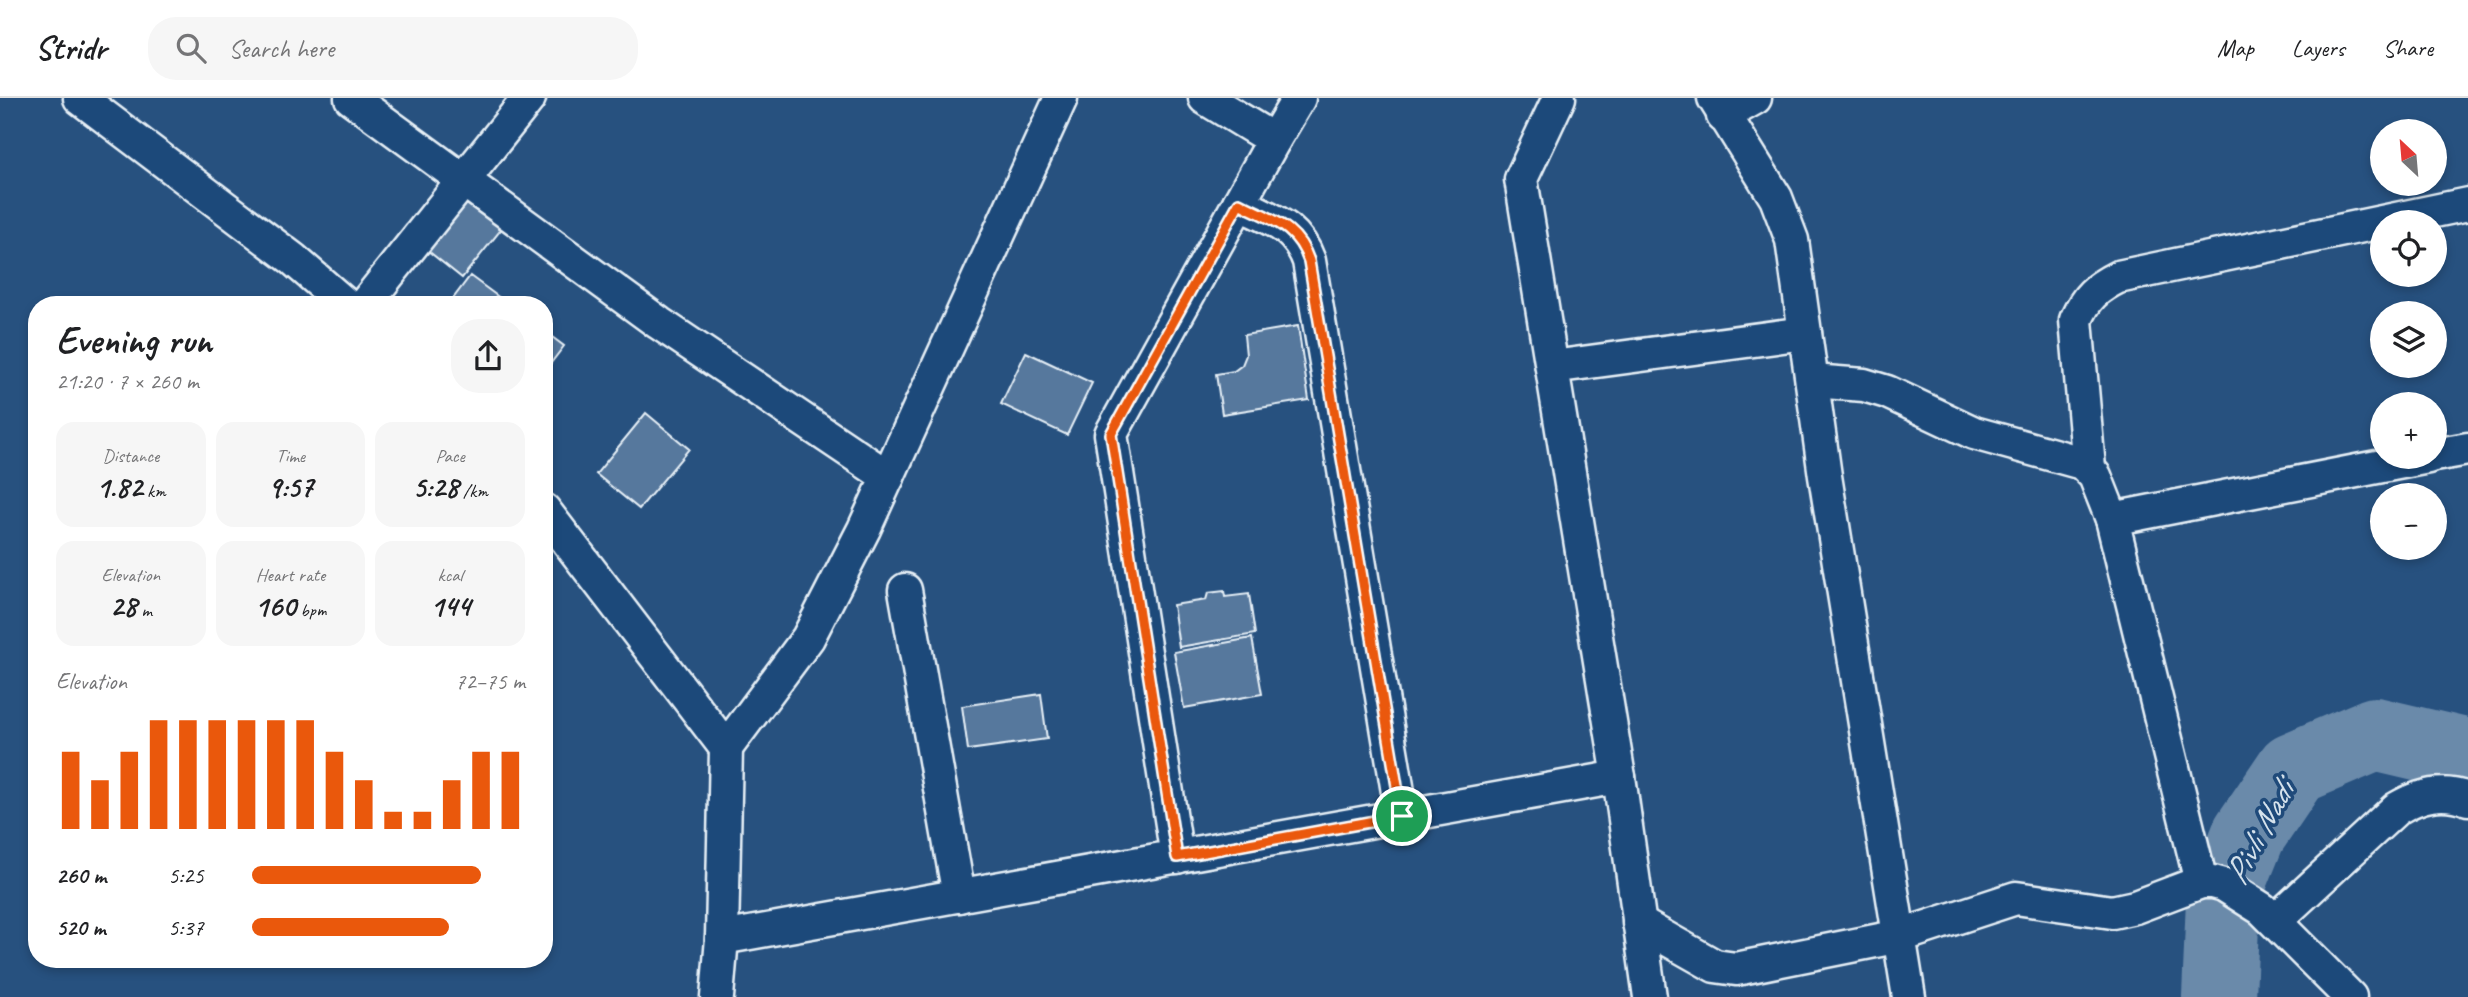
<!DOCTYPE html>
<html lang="en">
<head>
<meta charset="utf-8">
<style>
  body { margin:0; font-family:Caveat,sans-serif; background:#f6f6f6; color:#202124; height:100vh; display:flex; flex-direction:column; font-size:26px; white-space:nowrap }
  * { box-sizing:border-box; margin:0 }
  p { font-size:23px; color:#757577 }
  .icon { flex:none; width:38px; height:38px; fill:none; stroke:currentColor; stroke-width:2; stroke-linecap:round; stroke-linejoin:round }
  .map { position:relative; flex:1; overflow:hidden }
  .panel { position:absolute; left:28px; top:198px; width:525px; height:672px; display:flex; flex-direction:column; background:#fff; border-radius:28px; box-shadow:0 4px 10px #0003 }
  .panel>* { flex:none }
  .needle { width:46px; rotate:334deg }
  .buttons { position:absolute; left:2370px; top:21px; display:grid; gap:14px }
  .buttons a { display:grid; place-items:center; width:77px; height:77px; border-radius:50%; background:#fff; box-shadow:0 4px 10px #0003; font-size:35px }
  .pin { position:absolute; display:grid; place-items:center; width:60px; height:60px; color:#fff; margin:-30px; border:4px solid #fff; border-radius:50%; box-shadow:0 2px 7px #0007 }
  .round { display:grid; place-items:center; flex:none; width:74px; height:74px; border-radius:28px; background:#f6f6f6 }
  .summary { display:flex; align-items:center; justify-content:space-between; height:119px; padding:0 28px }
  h1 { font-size:38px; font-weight:600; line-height:52px }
  .metrics { display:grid; grid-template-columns:repeat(3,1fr); gap:10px; height:119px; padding:7px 28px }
  .metrics div { display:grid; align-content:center; border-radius:18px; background:#f6f6f6; text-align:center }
  .metrics b { font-size:30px; font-weight:600 }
  .metrics small { font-size:19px; font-weight:400 }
  .metrics p { font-size:19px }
  .chart { height:196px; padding:14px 28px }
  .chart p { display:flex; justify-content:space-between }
  .chart svg { width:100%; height:126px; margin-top:7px; stroke:#ea580c; stroke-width:6 }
  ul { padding:0 28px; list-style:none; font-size:23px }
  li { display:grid; grid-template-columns:112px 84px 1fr; align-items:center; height:52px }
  li i { height:18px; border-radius:9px; background:#ea580c }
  header { display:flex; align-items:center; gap:42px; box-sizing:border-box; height:98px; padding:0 35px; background:#fff; border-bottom:2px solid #e0e0e0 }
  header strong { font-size:33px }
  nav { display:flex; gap:38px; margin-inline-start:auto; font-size:24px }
  .search { width:490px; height:63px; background:#f6f6f6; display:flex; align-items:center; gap:18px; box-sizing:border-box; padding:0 24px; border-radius:28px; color:#757577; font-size:26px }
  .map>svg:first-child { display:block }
</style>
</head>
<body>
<header>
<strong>Stridr</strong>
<div class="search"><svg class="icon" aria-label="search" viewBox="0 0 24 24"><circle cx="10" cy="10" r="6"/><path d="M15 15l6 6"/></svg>Search here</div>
<nav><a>Map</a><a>Layers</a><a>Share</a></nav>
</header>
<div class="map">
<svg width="2468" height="899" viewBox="0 0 2468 899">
  <rect width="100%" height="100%" fill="#27517f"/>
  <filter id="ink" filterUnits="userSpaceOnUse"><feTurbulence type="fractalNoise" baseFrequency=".0143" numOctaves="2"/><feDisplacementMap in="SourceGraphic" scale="14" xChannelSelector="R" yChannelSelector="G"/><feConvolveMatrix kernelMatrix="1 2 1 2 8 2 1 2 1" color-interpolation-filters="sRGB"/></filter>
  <g filter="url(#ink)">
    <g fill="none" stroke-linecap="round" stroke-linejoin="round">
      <polyline stroke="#6b8aaa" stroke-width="74" points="2219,899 2223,801 2249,736 2293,671 2375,636 2468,658"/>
    </g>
    <g fill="#57789d" stroke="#e8f1f8" stroke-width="2">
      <polygon points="465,97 504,128 462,180 422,148"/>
      <polygon points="470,178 508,206 449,206"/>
      <polygon points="1298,228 1309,302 1222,316 1216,276 1234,273 1242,267 1246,257 1244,237"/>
      <polygon points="544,233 564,248 544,274"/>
      <polygon points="1026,254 1092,285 1067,337 1001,306"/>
      <polygon points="646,315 689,351 639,411 596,376"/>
      <polygon points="1224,493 1225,499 1249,496 1255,536 1179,549 1173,507 1206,502 1208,495"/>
      <polygon points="1252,540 1262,596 1184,610 1174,554"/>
      <polygon points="1041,596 1047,641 968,652 962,608"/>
    </g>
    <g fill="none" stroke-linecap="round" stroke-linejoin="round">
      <g stroke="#e8f1f8" stroke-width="37">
        <g id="street">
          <polyline points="80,0 293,161 345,206"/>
          <polyline points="351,0 659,225 888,379"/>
          <polyline points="1205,0 1274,42 1299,0"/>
          <polyline points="1559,0 1521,81 1619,679 1650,899"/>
          <polyline points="1714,0 1776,100 1792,142 1825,378 1909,899"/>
          <polyline points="1723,18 1755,0"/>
          <path d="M1239 105C1271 122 1296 127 1309 163L1402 718"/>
          <polyline points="365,206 529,0"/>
          <polyline points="1552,269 1805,235"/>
          <polyline points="1812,283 1864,287 1887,294 1974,335 2082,365 2095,378 2112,421"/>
          <polyline points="2434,357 2468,351"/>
          <path d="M2089 370 2076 222C2086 199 2096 190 2118 179L2468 106"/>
          <polyline points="544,412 726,650 722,840 717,899"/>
          <polyline points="905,492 959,798"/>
          <polyline points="726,650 808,540 864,431 1061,0"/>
          <polyline points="1177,759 1111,336 1274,42"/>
          <polyline points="2201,784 2112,421 2428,359"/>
          <path d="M2275 823 2396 711C2419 697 2442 691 2468 701"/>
          <polyline points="1639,825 1715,868 1736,871 1900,838 2016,800 2112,814 2135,809 2201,784 2213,784 2224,787 2262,811 2350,899"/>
          <polyline points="722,840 1619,679"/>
        </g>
      </g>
      <use href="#street" stroke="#1f4a7a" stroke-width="32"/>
    </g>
  </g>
  <g fill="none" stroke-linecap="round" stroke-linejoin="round" filter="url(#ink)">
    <g stroke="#fff" stroke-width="14">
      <path id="route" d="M1239 105C1271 122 1297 127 1309 163L1402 718 1177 759 1111 336Z"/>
    </g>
    <use href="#route" stroke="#ea580c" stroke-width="9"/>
  </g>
  <g text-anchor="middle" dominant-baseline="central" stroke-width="7" stroke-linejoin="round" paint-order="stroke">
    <g font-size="35" font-style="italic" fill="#d5e2ec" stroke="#1f4a7a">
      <text transform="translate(2259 735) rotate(-62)">Pivli Nadi</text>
    </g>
  </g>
</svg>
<div class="buttons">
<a><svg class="needle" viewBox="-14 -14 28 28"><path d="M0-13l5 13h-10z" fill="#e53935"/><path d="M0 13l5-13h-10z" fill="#757577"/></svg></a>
<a><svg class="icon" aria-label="locate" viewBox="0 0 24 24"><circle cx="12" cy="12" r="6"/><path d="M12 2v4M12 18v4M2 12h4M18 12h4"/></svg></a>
<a><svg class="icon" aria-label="layers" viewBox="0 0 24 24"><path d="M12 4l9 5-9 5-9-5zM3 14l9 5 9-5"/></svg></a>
<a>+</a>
<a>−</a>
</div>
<div class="pin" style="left:1402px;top:718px;background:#1e9e55"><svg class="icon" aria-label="arrive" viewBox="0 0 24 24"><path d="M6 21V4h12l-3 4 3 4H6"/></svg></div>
<section class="panel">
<div class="summary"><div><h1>Evening run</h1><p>21:20 · 7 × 260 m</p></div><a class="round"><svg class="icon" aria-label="share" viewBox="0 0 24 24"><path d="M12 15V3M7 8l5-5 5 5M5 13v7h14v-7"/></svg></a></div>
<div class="metrics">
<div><p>Distance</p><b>1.82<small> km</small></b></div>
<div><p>Time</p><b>9:57</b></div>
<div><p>Pace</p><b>5:28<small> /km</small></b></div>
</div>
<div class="metrics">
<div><p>Elevation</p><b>28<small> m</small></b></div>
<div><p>Heart rate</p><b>160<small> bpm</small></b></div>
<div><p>kcal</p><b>144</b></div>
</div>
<div class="chart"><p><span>Elevation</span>72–75 m</p>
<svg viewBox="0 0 160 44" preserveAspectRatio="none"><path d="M5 44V17M15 44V27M25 44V17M35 44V6M45 44V6M55 44V6M65 44V6M75 44V6M85 44V6M95 44V17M105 44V27M115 44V38M125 44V38M135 44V27M145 44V17M155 44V17"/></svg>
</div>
<ul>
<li><b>260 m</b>5:25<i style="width:84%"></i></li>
<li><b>520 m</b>5:37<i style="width:72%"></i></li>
</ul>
</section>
</div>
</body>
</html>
